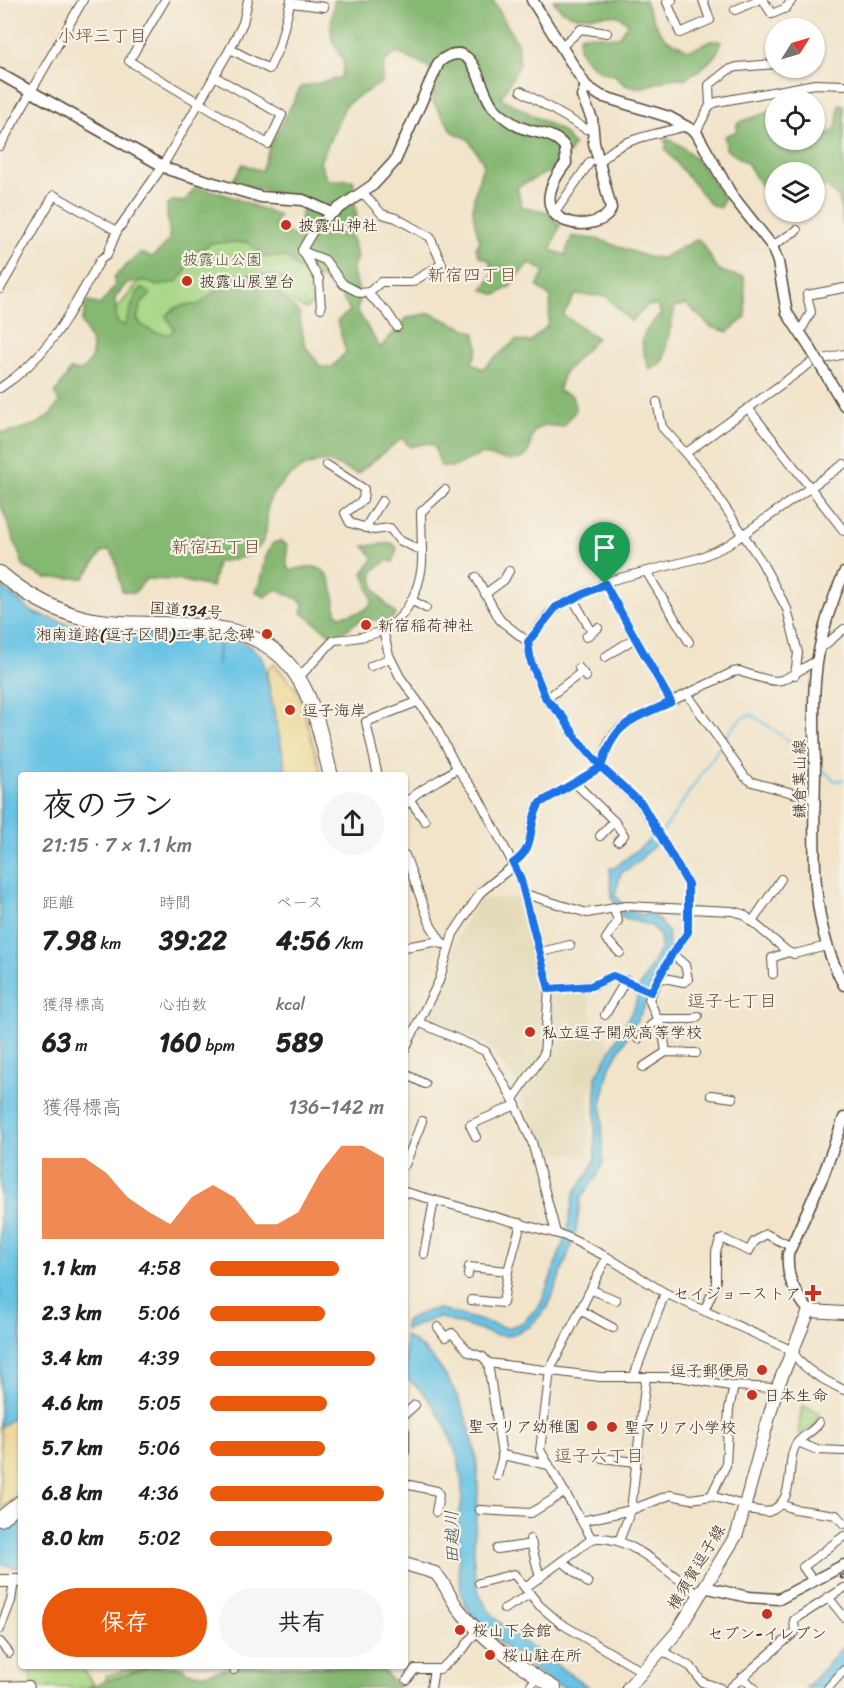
<!DOCTYPE html>
<html lang="ja">
<head>
<meta charset="utf-8">
<style>
  body { margin:0; font-family:Sriracha,"Klee One",sans-serif; background:#f6f6f6; color:#222; height:100vh; display:flex; flex-direction:column; font-size:22px; white-space:nowrap }
  * { box-sizing:border-box; margin:0 }
  p { font-size:20px; color:#767676 }
  .icon { flex:none; width:33px; height:33px; fill:none; stroke:currentColor; stroke-width:2; stroke-linecap:round; stroke-linejoin:round }
  .map { position:relative; flex:1; overflow:hidden }
  .sheet { position:absolute; left:18px; top:772px; width:390px; height:897px; display:flex; flex-direction:column; background:#fff; border-radius:6px; box-shadow:0 2px 4px #0004 }
  .sheet>* { flex:none }
  .needle { width:39px; rotate:53deg }
  .controls { position:absolute; left:765px; top:18px; display:grid; gap:12px }
  .controls a { display:grid; place-items:center; width:60px; height:60px; border-radius:50%; background:#fff; box-shadow:0 2px 4px #0004; font-size:30px }
  .pin { position:absolute; display:grid; place-items:center; width:51px; height:51px; color:#fff; margin:-62px -26px; border-radius:50% 50% 50% 0; rotate:-45deg; box-shadow:0 0 6px #0007 }
  .pin .icon { rotate:45deg }
  .round { display:grid; place-items:center; flex:none; width:63px; height:63px; border-radius:32px; background:#f6f6f6 }
  .overview { display:flex; align-items:center; justify-content:space-between; height:102px; padding:0 24px }
  h1 { font-size:33px; font-weight:700; line-height:45px }
  .metrics { display:grid; grid-template-columns:repeat(3,1fr); gap:9px; height:102px; padding:6px 24px }
  .metrics div { display:grid; align-content:center }
  .metrics b { font-size:26px; font-weight:700 }
  .metrics small { font-size:16px; font-weight:400 }
  .metrics p { font-size:16px }
  .chart { height:168px; padding:12px 24px }
  .chart p { display:flex; justify-content:space-between }
  .chart svg { width:100%; height:108px; margin-top:6px; fill:#ea580c; opacity:.7 }
  .button { display:flex; gap:12px; margin-top:auto; padding:12px 24px }
  .button a { flex:1; height:69px; border-radius:36px; background:#ea580c; color:#fff; font-size:24px; font-weight:700; line-height:69px; text-align:center }
  .button a+a { background:#f6f6f6; color:#222 }
  ul { padding:0 24px; list-style:none; font-size:20px }
  li { display:grid; grid-template-columns:96px 72px 1fr; align-items:center; height:45px }
  li i { height:15px; border-radius:8px; background:#ea580c }
  .map>svg:first-child { display:block }
</style>
</head>
<body>
<div class="map">
<svg width="844" height="1688" viewBox="0 0 844 1688">
  <rect width="100%" height="100%" fill="#f7f3e8"/>
  <filter id="ink" filterUnits="userSpaceOnUse"><feTurbulence type="fractalNoise" baseFrequency=".0167" numOctaves="2"/><feDisplacementMap in="SourceGraphic" scale="12" xChannelSelector="R" yChannelSelector="G"/><feConvolveMatrix kernelMatrix="1 2 1 2 8 2 1 2 1" color-interpolation-filters="sRGB"/></filter>
  <filter id="wash" filterUnits="userSpaceOnUse"><feTurbulence type="fractalNoise" baseFrequency=".008" numOctaves="4" result="noise"/><feDisplacementMap in="SourceGraphic" scale="24" xChannelSelector="R" yChannelSelector="G"/><feGaussianBlur stdDeviation="1.35" result="paint"/><feColorMatrix in="noise" values="0 0 0 0 0 0 0 0 0 0 0 0 0 0 0 0 0 1.4 0 .05"/><feComposite in="paint" operator="in"/></filter>
  <g filter="url(#wash)">
    <rect width="100%" height="100%" fill="#f1e4ca"/>
    <polygon fill="#e4dbba" points="523,897 546,991 587,987 592,1020 612,1049 589,1094 590,1157 540,1150 516,1083 487,1044 425,1017 440,989 461,931 478,900"/>
    <g fill="#a7d785" stroke="#718052" stroke-width="1.5">
      <polygon points="211,223 307,266 317,282 316,302 305,309 253,283 148,352 108,320 154,263"/>
      <polygon points="802,1406 819,1412 814,1426 802,1434 798,1433"/>
      <polygon points="29,1667 78,1667 83,1668 94,1686 107,1684 106,1676 137,1667 169,1667 205,1688 32,1688"/>
    </g>
    <g fill="#85b872" stroke="#607148" stroke-width="1.5" fill-rule="evenodd">
      <path d="M334 0H493L517 43 520 64 501 98 562 131 574 145 561 166 517 187 522 207 546 211 560 225 551 250 565 255 572 236 601 240 647 257 662 258 698 239C721 262 702 270 744 277L746 317 728 332 711 327 686 304 675 307 663 361 650 370C638 343 639 334 661 314L657 305 647 306 631 322 606 296 575 295 563 315 597 338 564 373 558 391 572 396 576 410 563 427 544 425 535 430C531 437 531 445 528 453 523 466 492 457 482 454L453 467 441 466 434 446 427 443 410 447 402 438 357 474C348 470 337 464 327 462 306 459 271 486 268 506 265 523 271 539 253 552 243 559 229 560 217 562L212 587 179 580 146 579 134 593 122 591 115 558 109 550 102 552 84 578H45L24 567 0 503V430L3 433C25 428 48 425 59 402L55 394 70 370 81 371C100 356 92 342 82 323L87 301 100 305 115 286 114 277 140 253 152 257C182 234 164 232 167 204L173 201 184 202 195 188C224 190 251 207 279 215L274 226 302 240 307 230 300 219 305 196 272 193 232 182 243 164 261 171 270 146 301 87 340 78C350 60 337 55 332 39 329 28 333 11 334 0ZM397 53 427 66 438 83 431 99 453 132 468 139 484 163C473 198 468 205 480 241L476 248 479 256 489 260 493 274 483 290 496 295 510 287 528 263 545 271 537 286 551 298 548 325 530 342 516 340 482 369 472 363 478 348 475 333 430 313 407 318 380 348 357 310 361 296 352 269 357 257 350 231 357 215C352 202 356 193 353 180H327L320 162 346 104 382 82 384 62ZM247 242 265 257H286L299 270 335 285 350 311 337 321 346 352 332 367H321L305 346 299 313 279 294 278 286 283 277C236 268 234 278 198 305 184 304 176 305 166 316L174 329 170 334C157 334 144 330 137 319L141 304 151 294 142 288 136 294 125 325 117 323 115 298 126 284 143 280 157 286 176 282 184 274 191 258 211 243Z"/>
      <path d="M553 0H645C647 8 659 33 666 38 672 44 680 43 686 50 701 50 706 37 721 42 718 60 698 71 684 79 661 73 635 104 615 75 598 73 573 56 580 36 592 32 606 39 619 37L628 24C611 0 575 35 553 0Z"/>
      <path d="M839 104 844 105V230L839 198 826 186 815 189 814 172H776L775 210 748 164 726 149 725 136 737 131V124C750 116 763 117 775 108L776 140H814L815 136C841 134 836 127 839 104Z"/>
      <path d="M668 139C694 149 709 177 724 199L720 208 710 204 665 149 667 145 664 141Z"/>
      <path d="M280 541 287 545V566L291 571C329 556 333 581 336 612L340 616 361 612 371 605 372 599 363 573 374 558 364 546 392 543 397 548 393 562 387 560 373 571C370 591 383 601 396 614L388 623C349 612 361 628 333 636L302 613 304 605 300 600 276 589 265 597 255 591C269 570 259 563 273 543Z"/>
      <polygon points="152,1666 183,1667 187,1672 205,1674 236,1666 380,1667 399,1688 85,1688"/>
    </g>
    <g fill="#eeda9e" stroke="#94825e" stroke-width="1.5">
      <polygon points="274,664 298,691 322,775 287,775 267,676 268,668"/>
      <polygon points="21,1412 21,1494 0,1509 0,1427"/>
    </g>
    <g fill="#68c3e5" stroke="#527682" stroke-width="1.5">
      <polygon points="0,586 34,613 68,624 121,631 121,638 123,631 172,633 172,647 174,634 219,636 218,664 220,636 238,639 256,651 263,659 287,775 21,776 21,1412 0,1427"/>
      <polygon points="655,836 660,840 635,864 621,873 615,894 626,910 643,915 646,912 658,919 668,932 669,949 647,994 644,1008 610,1066 602,1099 603,1162 597,1176 581,1197 575,1236 548,1307 529,1327 509,1336 495,1335 438,1317 405,1330 405,1321 427,1311 439,1309 507,1328 522,1323 541,1304 567,1233 574,1193 589,1173 595,1159 596,1077 635,1006 639,988 661,948 660,936 652,926 624,918 612,898 610,868 614,868"/>
      <path d="M405 1336C453 1364 478 1433 478 1486 478 1523 465 1570 484 1603 498 1630 563 1668 590 1688 582 1688 570 1688 563 1687 541 1679 471 1623 464 1601 455 1573 460 1542 459 1514 472 1472 442 1399 405 1378Z"/>
      <polygon points="0,1518 21,1524 21,1568 0,1564"/>
      <polygon points="844,1646 844,1666 825,1688 806,1688"/>
    </g>
    <g fill="none" stroke-linecap="round" stroke-linejoin="round">
      <g stroke="#68c3e5" stroke-width="2">
        <path d="M723 742C731 731 738 715 753 715L789 741 809 760"/>
        <polyline points="823,770 835,781 844,780"/>
        <polyline points="663,831 719,748"/>
      </g>
    </g>
  </g>
  <g filter="url(#ink)">
    <g fill="none" stroke-linecap="round" stroke-linejoin="round">
      <polyline stroke="#cdbfa8" stroke-width="8" stroke-dasharray="8 4" stroke-linecap="butt" points="312,736 328,733"/>
      <g stroke="#564638" stroke-width="10">
        <g id="street">
          <polyline points="165,0 129,61 268,144 282,115 214,76"/>
          <polyline points="672,0 667,2 680,33 710,20 703,0"/>
          <polyline points="763,0 772,14 786,8 792,0"/>
          <polyline points="291,3 324,7"/>
          <polyline points="735,10 758,0"/>
          <polyline points="562,46 581,29 607,33"/>
          <polyline points="230,49 269,69 279,47 291,0"/>
          <polyline points="814,59 816,59"/>
          <polyline points="521,91 586,129 593,128"/>
          <polyline points="710,105 709,85 728,70 737,67 776,64"/>
          <polyline points="696,132 710,105 717,102 815,84 844,85"/>
          <polyline points="0,146 83,0"/>
          <path d="M599 166C612 138 660 134 687 126"/>
          <polyline points="554,214 590,162"/>
          <polyline points="772,246 797,230"/>
          <polyline points="302,251 325,260 343,284 360,293 369,292 381,282 412,282 442,264 430,237 396,218 382,214 362,192"/>
          <polyline points="0,289 54,195 117,231"/>
          <polyline points="367,293 387,312 397,327"/>
          <polyline points="321,308 319,279 302,250 313,231 332,213"/>
          <polyline points="800,332 811,312 807,295 844,288"/>
          <path d="M0 388C52 354 71 310 101 259L107 255 117 231 162 167 230 49 243 23 248 0"/>
          <polyline points="657,402 662,427 700,470 761,561 787,609 798,653 795,675"/>
          <polyline points="748,408 844,531"/>
          <polyline points="686,453 812,362 844,354"/>
          <polyline points="365,528 382,501"/>
          <polyline points="422,551 421,512 445,490"/>
          <polyline points="646,571 689,642"/>
          <polyline points="476,577 500,620 528,642"/>
          <polyline points="605,584 671,702"/>
          <polyline points="485,594 504,580 509,571"/>
          <polyline points="573,599 592,632"/>
          <polyline points="411,600 426,608"/>
          <polyline points="383,630 389,655 400,677 435,725 457,768 477,795 520,877 549,989 595,985 613,976 651,992"/>
          <polyline points="586,637 598,628"/>
          <polyline points="820,649 844,629"/>
          <polyline points="605,657 635,638"/>
          <polyline points="371,666 390,658"/>
          <polyline points="579,668 586,677"/>
          <path d="M302 674 334 640C350 639 371 637 385 629 411 615 424 578 422 551L399 540 390 528 374 530 350 523 345 513 363 500 364 489 327 465"/>
          <polyline points="688,695 745,777 752,782 815,799"/>
          <polyline points="546,699 582,672"/>
          <polyline points="378,776 366,722 417,702"/>
          <polyline points="575,783 614,821 624,835 618,841"/>
          <polyline points="409,799 425,821"/>
          <path d="M405 805C417 789 441 781 457 768"/>
          <polyline points="600,836 614,821"/>
          <polyline points="405,855 431,926 442,943"/>
          <path d="M513 863C538 846 525 825 540 803L601 767 610 739 619 729 634 719 733 672 739 671C789 688 775 682 818 660"/>
          <polyline points="525,894 587,913 626,906 732,911 743,914 788,952 794,954 827,946"/>
          <polyline points="613,907 618,921 606,939 620,953"/>
          <polyline points="752,922 781,879"/>
          <polyline points="405,947 434,942 443,944"/>
          <polyline points="541,952 570,945"/>
          <polyline points="773,974 772,958 788,952"/>
          <polyline points="659,977 684,982 688,979 685,965 672,954"/>
          <polyline points="605,1015 626,980"/>
          <polyline points="418,1022 485,1051 513,1099 532,1142 556,1233"/>
          <polyline points="638,1039 657,1019 693,1019 698,1016"/>
          <polyline points="405,1049 439,981 453,934 481,892 513,866"/>
          <polyline points="666,1052 663,1033 649,999 672,954 688,932 688,884 641,804 601,767 577,739 563,717 546,699 531,662 528,642 548,615 563,603 612,580 699,558 728,545 844,464"/>
          <polyline points="643,1067 666,1052 696,1053"/>
          <polyline points="405,1074 425,1084"/>
          <polyline points="711,1095 733,1098"/>
          <polyline points="513,1099 544,1054 549,989"/>
          <polyline points="476,1137 470,1125 516,1105"/>
          <polyline points="405,1165 422,1121"/>
          <path d="M405 1192 565 1236 607 1257 665 1293 793 1351C800 1369 828 1382 844 1390"/>
          <polyline points="424,1254 434,1200"/>
          <polyline points="468,1275 469,1267 508,1271 521,1223"/>
          <polyline points="592,1290 616,1300"/>
          <polyline points="471,1300 503,1303 508,1271"/>
          <polyline points="582,1311 613,1328"/>
          <polyline points="704,1311 716,1284 716,1252 720,1240 723,1239 749,1251 754,1242 766,1234 790,1246"/>
          <polyline points="438,1327 445,1337 452,1333 469,1352 483,1357 488,1363 502,1455 549,1465"/>
          <polyline points="488,1363 600,1377 680,1377 730,1386 777,1388"/>
          <polyline points="634,1376 665,1293"/>
          <polyline points="405,1414 415,1405"/>
          <polyline points="405,1431 405,1452"/>
          <polyline points="798,1442 817,1450 844,1451"/>
          <polyline points="602,1458 636,1462"/>
          <polyline points="497,1476 503,1455"/>
          <polyline points="405,1484 437,1491 439,1495 436,1512"/>
          <polyline points="711,1496 726,1465 729,1409 734,1386"/>
          <polyline points="781,1504 794,1509 836,1515 844,1524"/>
          <path d="M746 1509 768 1512C800 1501 783 1459 798 1442 805 1434 814 1431 819 1423"/>
          <polyline points="480,1510 531,1513 565,1492"/>
          <polyline points="582,1521 631,1510 670,1495 691,1499 711,1496 747,1506"/>
          <polyline points="530,1539 540,1578"/>
          <polyline points="592,1539 540,1450 550,1370 607,1257"/>
          <polyline points="619,1541 631,1510 646,1377"/>
          <polyline points="497,1549 532,1544"/>
          <polyline points="562,1561 588,1583"/>
          <polyline points="814,1582 803,1567 844,1536"/>
          <polyline points="479,1583 514,1574 539,1605 560,1623 643,1672"/>
          <path d="M525 1588 592 1539C625 1531 673 1576 699 1595"/>
          <polyline points="828,1597 844,1617"/>
          <polyline points="504,1609 530,1594"/>
          <polyline points="0,1629 11,1601 14,1581"/>
          <polyline points="0,1642 9,1653"/>
          <polyline points="663,1651 691,1667 702,1682 720,1688"/>
          <polyline points="233,1666 234,1670"/>
          <polyline points="742,1677 754,1688"/>
          <polyline points="407,1680 415,1669 440,1669 462,1651 478,1629"/>
          <polyline points="0,1686 29,1685 30,1688"/>
          <polyline points="431,1688 434,1669"/>
          <polyline points="529,1688 537,1677"/>
          <polyline points="730,1688 795,1632 794,1620 844,1588"/>
          <polyline points="828,1688 844,1670"/>
        </g>
      </g>
      <g stroke="#564638" stroke-width="13">
        <g id="secondary">
          <polyline points="532,0 586,86 601,96 669,117 696,132 731,194 772,246 778,262 787,313 810,348"/>
          <path d="M0 74 170 170 261 197 303 200 332 213 373 185 395 161 439 62C476 33 478 90 494 108 501 115 511 123 520 127 536 134 554 132 565 147L566 163C513 230 604 236 611 208L594 143 592 119 582 96 586 86"/>
          <polyline points="822,368 844,405"/>
          <path d="M844 573C833 598 824 624 819 651 812 688 814 724 815 761 815 836 806 918 844 985"/>
          <path d="M809 1311C795 1293 786 1278 788 1254L823 1176 844 1118"/>
          <polyline points="704,1587 748,1597 779,1599 844,1565"/>
        </g>
      </g>
      <g stroke="#564638" stroke-width="14">
        <g id="primary">
          <path d="M405 1564 435 1573C445 1582 449 1597 458 1608 483 1641 520 1667 555 1688"/>
          <polyline points="0,1581 21,1581"/>
          <polyline points="628,1688 677,1632 737,1534 777,1388 809,1311 844,1313"/>
        </g>
      </g>
      <g stroke="#564638" stroke-width="16">
        <g id="highway">
          <path d="M0 573C25 594 53 610 84 618 154 634 252 604 297 676 316 705 322 742 331 776"/>
          <polyline points="0,1519 21,1502"/>
        </g>
      </g>
      <use href="#street" stroke="#fff" stroke-width="8"/>
      <use href="#secondary" stroke="#fff" stroke-width="10"/>
      <use href="#primary" stroke="#fff" stroke-width="12"/>
      <use href="#highway" stroke="#fff" stroke-width="14"/>
      <g stroke="#3b2a1e" stroke-width="4.5">
        <polyline id="rail" points="842,1577 844,1576"/>
      </g>
      <use href="#rail" stroke="#f7f3e8" stroke-width="2" stroke-dasharray="7" stroke-linecap="butt"/>
      <g stroke="#564638" stroke-width="13" stroke-linecap="butt">
        <polyline id="secondary-bridge" points="810,348 822,368"/>
      </g>
      <use href="#secondary-bridge" stroke="#fff" stroke-width="10"/>
    </g>
  </g>
  <g fill="none" stroke-linecap="round" stroke-linejoin="round" filter="url(#ink)">
    <g stroke="#fff" stroke-width="12">
      <path id="route" d="M605 584 671 702C630 721 615 721 601 767L540 803C526 825 538 847 513 863L520 877 549 989 591 986 613 976 651 992 672 954 688 932V884L642 804 601 767 577 739 563 717 546 699 531 662 528 642 556 607 605 584"/>
    </g>
    <use href="#route" stroke="#1a73e8" stroke-width="8"/>
  </g>
  <g fill="#c8321e" stroke="#f7f3e8" stroke-width="2">
    <circle cx="286" cy="225" r="6"/>
    <circle cx="187" cy="281" r="6"/>
    <circle cx="366" cy="625" r="6"/>
    <circle cx="267" cy="634" r="6"/>
    <circle cx="290" cy="710" r="6"/>
    <circle cx="530" cy="1032" r="6"/>
    <path d="M810 1284h6v6h6v6h-6v6h-6v-6h-6v-6h6z"/>
    <circle cx="762" cy="1370" r="6"/>
    <circle cx="752" cy="1395" r="6"/>
    <circle cx="592" cy="1426" r="6"/>
    <circle cx="612" cy="1427" r="6"/>
    <circle cx="767" cy="1614" r="6"/>
    <circle cx="460" cy="1630" r="6"/>
    <circle cx="490" cy="1655" r="6"/>
  </g>
  <g text-anchor="middle" dominant-baseline="central" stroke-width="4.5" stroke-linejoin="round" paint-order="stroke">
    <g font-size="16" fill="#3b2a1e" stroke="#f7f3e8" text-anchor="start">
      <text x="298" y="225">披露山神社</text>
      <text x="199" y="281">披露山展望台</text>
      <text x="378" y="625">新宿稲荷神社</text>
      <text x="255" y="634" text-anchor="end">湘南道路(逗子区間)工事記念碑</text>
      <text x="302" y="710">逗子海岸</text>
      <text x="542" y="1032">私立逗子開成高等学校</text>
      <text x="801" y="1293" text-anchor="end">セイジョーストア</text>
      <text x="750" y="1370" text-anchor="end">逗子郵便局</text>
      <text x="764" y="1395">日本生命</text>
      <text x="580" y="1426" text-anchor="end">聖マリア幼稚園</text>
      <text x="624" y="1427">聖マリア小学校</text>
      <text x="472" y="1630">桜山下会館</text>
      <text x="767" y="1633" text-anchor="middle">セブン-イレブン</text>
      <text x="502" y="1655">桜山駐在所</text>
    </g>
    <g font-size="16" fill="#565538" stroke="#f7f3e8">
      <text x="222" y="259">披露山公園</text>
    </g>
    <g font-size="16" fill="#3b2a1e" stroke="#f7f3e8">
      <text transform="translate(186 610) rotate(4)">国道134号</text>
      <text transform="translate(799 779) rotate(-90)">鎌倉葉山線</text>
      <text transform="translate(696 1567) rotate(-59)">横須賀逗子線</text>
    </g>
    <g font-size="18" fill="#745337" stroke="#f7f3e8">
      <text x="102" y="36">小坪三丁目</text>
      <text x="472" y="275">新宿四丁目</text>
      <text x="216" y="547">新宿五丁目</text>
      <text x="732" y="1001">逗子七丁目</text>
      <text x="599" y="1456">逗子六丁目</text>
    </g>
    <g font-size="18" font-style="italic" fill="#48585a" stroke="#f7f3e8">
      <text transform="translate(452 1537) rotate(-91)">田越川</text>
    </g>
  </g>
</svg>
<div class="controls">
<a><svg class="needle" viewBox="-14 -14 28 28"><path d="M0-13l5 13h-10z" fill="#e53935"/><path d="M0 13l5-13h-10z" fill="#767676"/></svg></a>
<a><svg class="icon" aria-label="locate" viewBox="0 0 24 24"><circle cx="12" cy="12" r="6"/><path d="M12 2v4M12 18v4M2 12h4M18 12h4"/></svg></a>
<a><svg class="icon" aria-label="layers" viewBox="0 0 24 24"><path d="M12 4l9 5-9 5-9-5zM3 14l9 5 9-5"/></svg></a>
</div>
<div class="pin" style="left:605px;top:584px;background:#1e9e55"><svg class="icon" aria-label="arrive" viewBox="0 0 24 24"><path d="M6 21V4h12l-3 4 3 4H6"/></svg></div>
<section class="sheet">
<div class="overview"><div><h1>夜のラン</h1><p>21:15 · 7 × 1.1 km</p></div><a class="round"><svg class="icon" aria-label="share" viewBox="0 0 24 24"><path d="M12 15V3M7 8l5-5 5 5M5 13v7h14v-7"/></svg></a></div>
<div class="metrics">
<div><p>距離</p><b>7.98<small> km</small></b></div>
<div><p>時間</p><b>39:22</b></div>
<div><p>ペース</p><b>4:56<small> /km</small></b></div>
</div>
<div class="metrics">
<div><p>獲得標高</p><b>63<small> m</small></b></div>
<div><p>心拍数</p><b>160<small> bpm</small></b></div>
<div><p>kcal</p><b>589</b></div>
</div>
<div class="chart"><p><span>獲得標高</span>136–142 m</p>
<svg viewBox="0 0 160 44" preserveAspectRatio="none"><path d="M0 44V11L10 11L20 11L30 17L40 27L50 33L60 38L70 27L80 22L90 27L100 38L110 38L120 33L130 17L140 6L150 6L160 11V44z"/></svg>
</div>
<ul>
<li><b>1.1 km</b>4:58<i style="width:74%"></i></li>
<li><b>2.3 km</b>5:06<i style="width:66%"></i></li>
<li><b>3.4 km</b>4:39<i style="width:95%"></i></li>
<li><b>4.6 km</b>5:05<i style="width:67%"></i></li>
<li><b>5.7 km</b>5:06<i style="width:66%"></i></li>
<li><b>6.8 km</b>4:36<i style="width:100%"></i></li>
<li><b>8.0 km</b>5:02<i style="width:70%"></i></li>
</ul>
<div class="button"><a>保存</a><a>共有</a></div>
</section>
</div>
</body>
</html>
